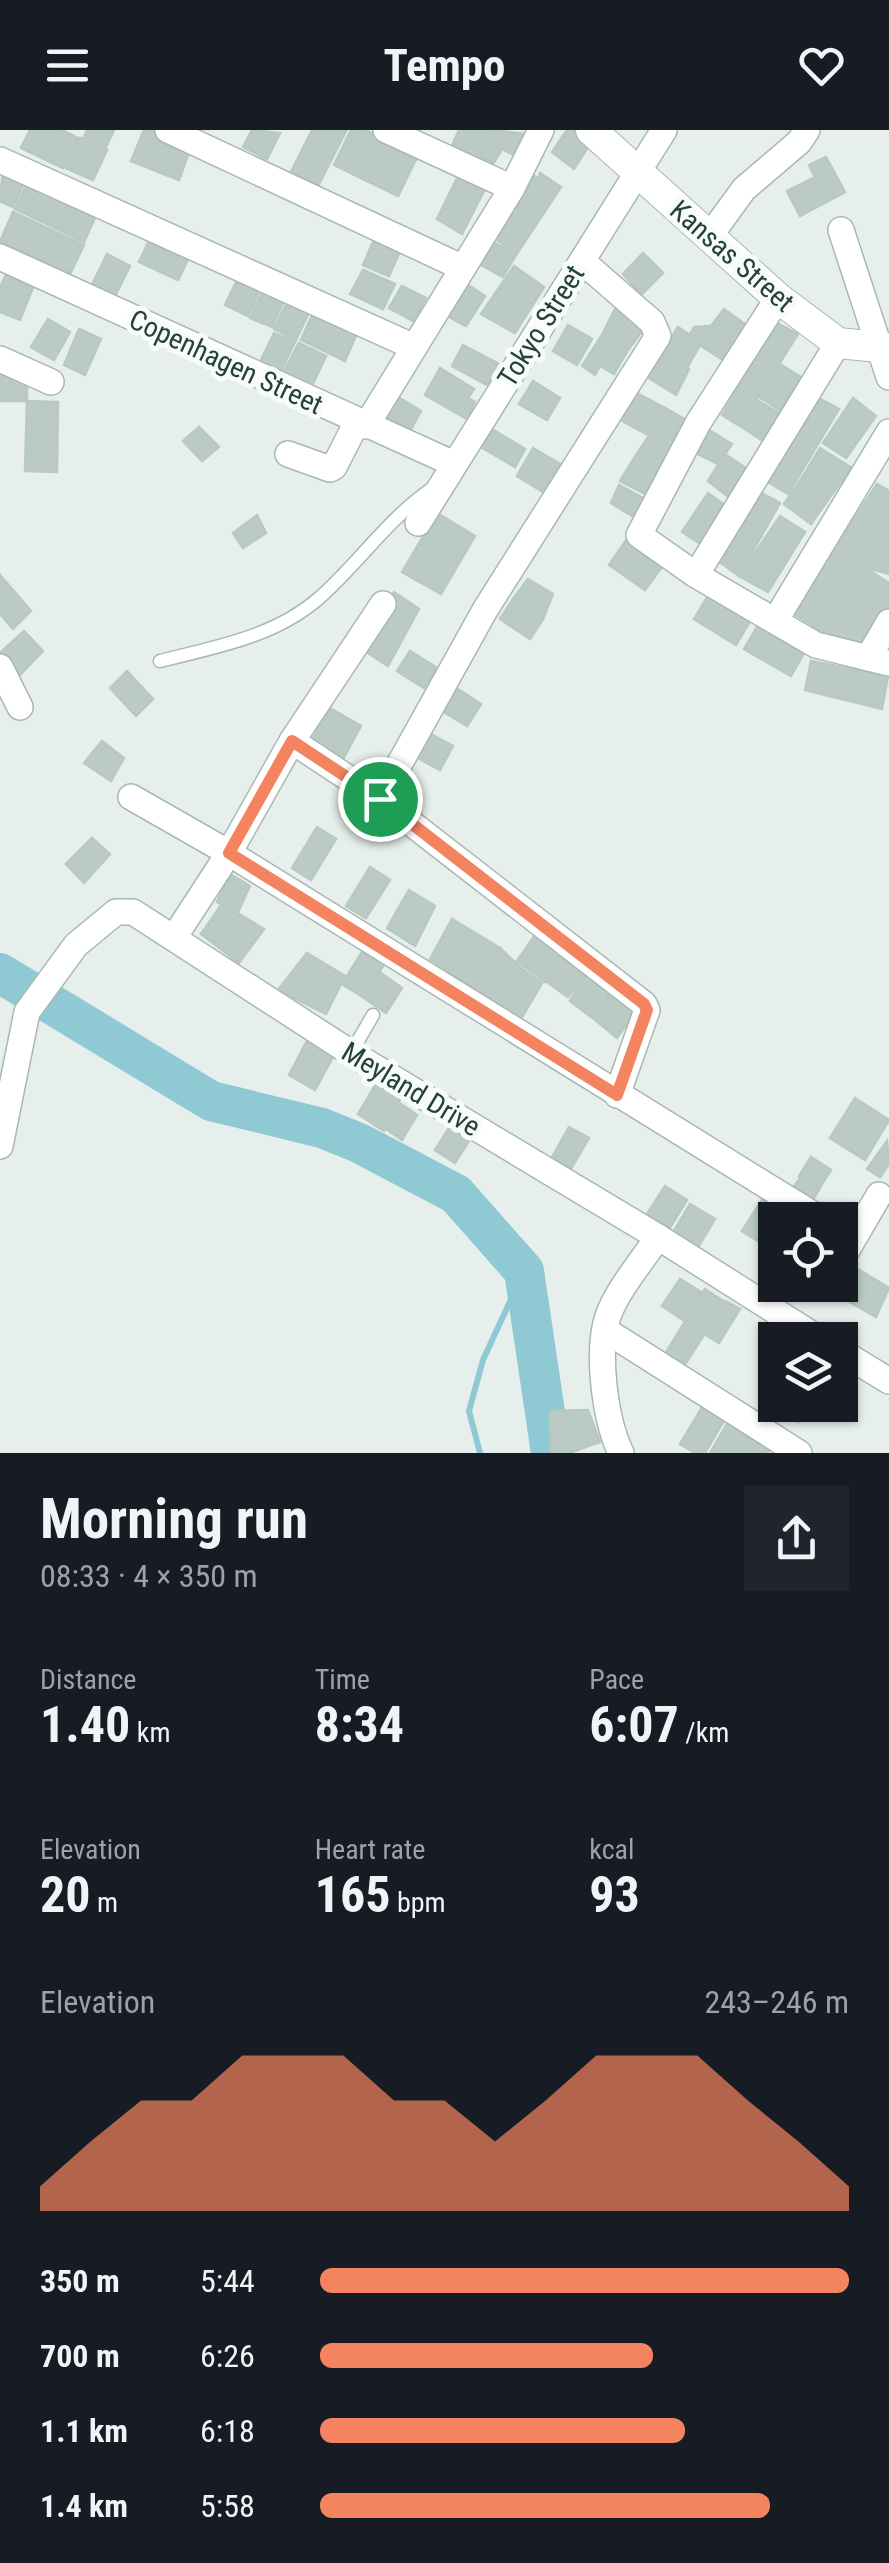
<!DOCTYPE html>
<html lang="en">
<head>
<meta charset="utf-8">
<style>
  body { margin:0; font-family:"Roboto Condensed",sans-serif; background:#20242c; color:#f1f3f6; height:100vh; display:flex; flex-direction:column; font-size:38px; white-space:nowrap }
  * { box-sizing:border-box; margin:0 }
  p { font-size:32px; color:#9ea1a6 }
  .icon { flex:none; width:55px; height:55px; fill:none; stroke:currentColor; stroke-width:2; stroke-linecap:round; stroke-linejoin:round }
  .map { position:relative; height:1323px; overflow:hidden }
  .side { display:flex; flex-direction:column; background:#171b24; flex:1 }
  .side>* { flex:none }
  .controls { position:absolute; left:758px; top:1072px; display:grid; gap:20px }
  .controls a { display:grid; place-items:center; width:100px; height:100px; border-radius:0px; background:#171b24; box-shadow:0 2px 8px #0004; font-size:50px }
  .pin { position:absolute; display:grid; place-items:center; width:85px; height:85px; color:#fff; margin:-42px; border:5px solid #fff; border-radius:50%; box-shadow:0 2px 10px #0007 }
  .round { display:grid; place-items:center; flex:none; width:105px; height:105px; border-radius:0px; background:#20242c }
  .head { display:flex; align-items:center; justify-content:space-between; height:170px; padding:0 40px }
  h1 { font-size:55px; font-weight:700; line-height:75px }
  .figures { display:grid; grid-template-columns:repeat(3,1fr); gap:15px; height:170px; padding:10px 40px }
  .figures div { display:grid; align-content:center }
  .figures b { font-size:50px; font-weight:700 }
  .figures small { font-size:28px; font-weight:400 }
  .figures p { font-size:28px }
  .chart { height:280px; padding:20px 40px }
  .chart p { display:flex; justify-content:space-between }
  .chart svg { width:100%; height:180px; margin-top:10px; fill:#f4845f; opacity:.7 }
  ul { padding:0 40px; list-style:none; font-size:32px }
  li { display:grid; grid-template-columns:160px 120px 1fr; align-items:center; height:75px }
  li i { height:25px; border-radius:12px; background:#f4845f }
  header { display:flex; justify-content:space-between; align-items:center; height:130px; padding:0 40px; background:#171b24; font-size:45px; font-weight:700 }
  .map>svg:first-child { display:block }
</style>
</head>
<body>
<header><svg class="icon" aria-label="menu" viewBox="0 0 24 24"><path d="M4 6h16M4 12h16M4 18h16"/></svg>Tempo<svg class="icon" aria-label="heart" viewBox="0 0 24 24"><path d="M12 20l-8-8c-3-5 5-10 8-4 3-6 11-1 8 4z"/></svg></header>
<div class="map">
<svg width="889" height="1323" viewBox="0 0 889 1323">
  <rect width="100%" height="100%" fill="#e6efeb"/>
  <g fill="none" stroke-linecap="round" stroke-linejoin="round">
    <polyline stroke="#8ec9d4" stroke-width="6" points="480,1323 469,1281 483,1230 524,1141"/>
    <polyline stroke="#8ec9d4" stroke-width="40" points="0,843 211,971 322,998 359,1013 456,1064 524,1141 551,1323"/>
  </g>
  <g fill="#bbcac4" stroke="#b8c9c2" stroke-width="2.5">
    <polygon points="30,0 62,0 78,8 63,38 21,18"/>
    <polygon points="87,0 114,0 106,17 84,7"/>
    <polygon points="144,0 154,0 191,17 179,50 131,31"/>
    <polygon points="252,0 280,3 267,29 243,17"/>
    <polygon points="312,0 346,1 317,58 290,44"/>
    <polygon points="351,0 365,0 418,25 398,66 334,35"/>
    <polygon points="459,0 491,0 478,33 451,18"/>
    <polygon points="491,0 526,4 516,26 502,19 493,34 480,27"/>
    <polygon points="567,0 574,0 592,11 574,39 552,22"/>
    <polygon points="80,8 107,20 93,50 66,38"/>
    <polygon points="826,27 845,62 800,86 787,61 815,47 809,35"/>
    <polygon points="3,40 25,50 13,77 0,71"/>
    <polygon points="461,40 488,53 462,104 437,89"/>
    <polygon points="529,41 538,49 540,43 561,57 516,125 491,105"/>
    <polygon points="28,51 97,83 84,112 15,79"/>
    <polygon points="13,82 84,115 70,144 0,112"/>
    <polygon points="152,104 192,121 178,150 139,132"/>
    <polygon points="376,105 402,117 389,146 363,135"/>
    <polygon points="486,108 516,125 503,147 474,131"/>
    <polygon points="643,123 663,143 641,165 623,144"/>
    <polygon points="107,124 130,136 114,168 91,157"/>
    <polygon points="514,136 544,157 515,203 481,184"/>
    <polygon points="363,140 395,154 383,179 350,164"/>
    <polygon points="7,142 34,155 20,190 0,182 0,158"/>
    <polygon points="240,144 262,155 248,186 225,175"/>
    <polygon points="461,150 485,166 466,196 440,182"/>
    <polygon points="265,156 286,166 272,197 250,188"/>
    <polygon points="402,156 426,168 413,191 389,178"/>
    <polygon points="289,168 311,178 296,210 274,199"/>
    <polygon points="615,179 643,200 628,220 602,205"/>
    <polygon points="724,179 753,200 740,221 711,196"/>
    <polygon points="314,181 358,201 345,231 301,210"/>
    <polygon points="48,189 70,202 54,230 31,217"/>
    <polygon points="777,193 798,204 740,296 722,285"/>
    <polygon points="568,195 592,209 577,235 553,221"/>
    <polygon points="711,196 688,236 663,220 678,197 690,205 694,197"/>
    <polygon points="711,196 740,221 732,236 700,215"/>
    <polygon points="79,199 101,209 85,245 64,235"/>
    <polygon points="274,203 295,212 281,241 260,232"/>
    <polygon points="602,205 628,220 614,244 600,236 595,245 582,236"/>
    <polygon points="299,213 326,226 311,258 282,245"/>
    <polygon points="463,215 499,234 487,255 452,236"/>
    <polygon points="661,221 689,239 676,265 646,246"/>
    <polygon points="780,234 804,249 786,284 759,267"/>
    <polygon points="440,238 474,259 468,268 475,272 467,289 425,265"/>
    <polygon points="27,241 27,271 0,271 0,242"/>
    <polygon points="533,251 560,268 547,290 519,274"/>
    <polygon points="633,261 667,279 648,305 617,288"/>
    <polygon points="393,264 421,281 410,301 381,285"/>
    <polygon points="815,266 839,279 788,364 763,349"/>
    <polygon points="853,268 876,286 846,328 823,313"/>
    <polygon points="757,270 784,286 768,314 740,296"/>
    <polygon points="27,271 58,272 57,342 25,341"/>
    <polygon points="667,279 693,294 664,340 636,325"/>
    <polygon points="701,295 732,314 718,334 687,319"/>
    <polygon points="199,297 219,317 202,331 183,311"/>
    <polygon points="492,299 525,319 515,337 481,317"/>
    <polygon points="533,318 565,337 548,365 517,346"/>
    <polygon points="820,318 852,338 833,363 805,343"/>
    <polygon points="725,324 750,341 732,370 708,351"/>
    <polygon points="636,325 665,341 651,367 620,351"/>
    <polygon points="805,343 833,363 811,394 784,374"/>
    <polygon points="877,354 889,361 889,395 877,413 851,394"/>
    <polygon points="619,355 645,369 635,388 611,373"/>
    <polygon points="756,360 780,373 762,405 739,385"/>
    <polygon points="708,363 728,377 704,416 682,402"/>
    <polygon points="437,383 475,406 441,464 402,442"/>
    <polygon points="257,385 266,403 243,418 233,403"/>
    <polygon points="739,385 762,405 739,446 714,428"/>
    <polygon points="780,386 805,402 768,462 739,446"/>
    <polygon points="851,394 877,413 840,470 810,450"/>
    <polygon points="889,396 889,444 864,437"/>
    <polygon points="627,409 664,434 645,460 609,435"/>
    <polygon points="864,437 889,453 889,476 865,515 823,502"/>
    <polygon points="0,445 31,481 13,499 0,484"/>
    <polygon points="528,449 553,464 543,489 513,469"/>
    <polygon points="810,450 840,470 823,502 790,481"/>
    <polygon points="394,462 419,479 388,536 362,519"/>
    <polygon points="709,464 751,490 736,515 694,489"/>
    <polygon points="513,469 543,489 530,509 500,489"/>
    <polygon points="757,497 804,523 791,546 744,519"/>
    <polygon points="24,501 43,521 18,547 0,528 0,523"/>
    <polygon points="410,521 437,538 424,558 397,541"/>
    <polygon points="811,531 888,546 882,579 805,560"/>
    <polygon points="127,541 153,569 136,586 110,558"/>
    <polygon points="458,559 481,574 467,596 444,582"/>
    <polygon points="330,578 361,596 343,629 312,610"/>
    <polygon points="429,603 453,616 440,640 416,627"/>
    <polygon points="102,611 124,628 111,651 84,633"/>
    <polygon points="317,697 336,709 311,750 292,738"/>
    <polygon points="92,708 110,724 84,753 66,734"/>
    <polygon points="370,737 390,750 366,788 346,776"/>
    <polygon points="230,744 250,756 237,784 217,772"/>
    <polygon points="409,760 435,776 415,816 387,798"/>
    <polygon points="222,774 264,799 239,833 201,804"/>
    <polygon points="452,789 500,818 479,862 430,829"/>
    <polygon points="537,802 563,819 545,852 517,831"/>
    <polygon points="500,818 520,837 498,874 479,862"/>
    <polygon points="563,819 587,842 568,867 544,850"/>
    <polygon points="362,822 383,836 363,867 342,854"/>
    <polygon points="307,823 345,846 326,884 278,860"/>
    <polygon points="520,837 542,853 521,889 498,874"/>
    <polygon points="587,842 613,858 594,889 570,871"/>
    <polygon points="381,843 402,858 386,883 364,868"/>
    <polygon points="611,861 636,881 617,908 594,889"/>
    <polygon points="310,905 334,925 315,960 289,945"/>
    <polygon points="379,949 404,962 384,1001 358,984"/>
    <polygon points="855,968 889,990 865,1030 830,1008"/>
    <polygon points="401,974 417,985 402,1010 386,999"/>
    <polygon points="452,993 472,1006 455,1033 435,1020"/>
    <polygon points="569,997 589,1008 569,1042 550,1031"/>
    <polygon points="887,1011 889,1034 880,1047 867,1039"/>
    <polygon points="811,1027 831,1040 819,1059 799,1046"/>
    <polygon points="800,1048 819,1060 809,1075 790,1062"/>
    <polygon points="665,1056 687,1070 668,1101 645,1087"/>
    <polygon points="763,1068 781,1080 761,1113 742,1101"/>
    <polygon points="690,1074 715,1089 697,1119 672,1104"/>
    <polygon points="779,1084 787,1090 775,1090 775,1122 761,1113"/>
    <polygon points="851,1135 889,1158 876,1187 834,1163"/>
    <polygon points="680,1149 701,1162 683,1190 662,1176"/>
    <polygon points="705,1159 725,1172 684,1236 665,1224"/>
    <polygon points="726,1171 740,1179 719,1213 706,1205"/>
    <polygon points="775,1230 775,1269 760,1258"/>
    <polygon points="704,1274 726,1287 705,1323 695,1323 680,1314"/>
    <polygon points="788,1275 809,1275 798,1292 784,1282"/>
    <polygon points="588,1280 600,1312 569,1323 551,1323 550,1281"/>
    <polygon points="730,1289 773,1314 768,1323 710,1323"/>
  </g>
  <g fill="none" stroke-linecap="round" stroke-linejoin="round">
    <g stroke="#a8b8b2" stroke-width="15">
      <g id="service">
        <path d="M160 531C215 517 274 507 318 469 357 435 387 390 430 360"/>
        <polyline points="351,923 373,885"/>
      </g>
    </g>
    <g stroke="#a8b8b2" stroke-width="28">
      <g id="minor">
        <polyline points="168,0 463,138"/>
        <polyline points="386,0 512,58"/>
        <polyline points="0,30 414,217"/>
        <polyline points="841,100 889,247"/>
        <polyline points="709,107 744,59 799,12 807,0"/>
        <polyline points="0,127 454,334"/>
        <polyline points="778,168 698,293 639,405 696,445 816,515 889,533"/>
        <polyline points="0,229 51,252"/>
        <polyline points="366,296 512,58 541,0"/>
        <polyline points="288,324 330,339 334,337 357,292"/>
        <polyline points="418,393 664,0"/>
        <polyline points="696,445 838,213"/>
        <polyline points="775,491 889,302"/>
        <polyline points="868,528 889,492"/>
        <polyline points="0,537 20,577"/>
        <polyline points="292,611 380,669 644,874 647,880 617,965"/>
        <polyline points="131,667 229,723 822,1090"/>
        <polyline points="380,669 485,480 658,206 652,192 582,131"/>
        <polyline points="175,806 229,723 292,611 383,474"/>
        <polyline points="0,1016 27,882 76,815 116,782 133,782 351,923 658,1107 821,1210"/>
        <polyline points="840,1132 879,1065"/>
        <polyline points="605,1200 799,1323"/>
        <polyline points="840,1221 889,1251"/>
        <path d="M621 1323C605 1290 596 1222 608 1186 618 1159 642 1131 658 1107"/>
      </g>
    </g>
    <g stroke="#a8b8b2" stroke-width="32">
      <polyline id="tertiary" points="591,0 778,168 838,213 889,218"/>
    </g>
    <use href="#service" stroke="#fff" stroke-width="12"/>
    <use href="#minor" stroke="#fff" stroke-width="25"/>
    <use href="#tertiary" stroke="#fff" stroke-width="30"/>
  </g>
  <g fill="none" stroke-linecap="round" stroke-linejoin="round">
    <g stroke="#fff" stroke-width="20">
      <polygon id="route" points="292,611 380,669 644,874 647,880 617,965 229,723"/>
    </g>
    <use href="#route" stroke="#f4845f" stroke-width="12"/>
  </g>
  <g text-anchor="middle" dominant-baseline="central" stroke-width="10" stroke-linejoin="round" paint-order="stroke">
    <g font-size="28" fill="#24423a" stroke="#f7fbf9">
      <text transform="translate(732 126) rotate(41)">Kansas Street</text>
      <text transform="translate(541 196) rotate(-58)">Tokyo Street</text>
      <text transform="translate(226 232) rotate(25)">Copenhagen Street</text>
      <text transform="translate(411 959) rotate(31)">Meyland Drive</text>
    </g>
  </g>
</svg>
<div class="controls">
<a><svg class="icon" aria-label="locate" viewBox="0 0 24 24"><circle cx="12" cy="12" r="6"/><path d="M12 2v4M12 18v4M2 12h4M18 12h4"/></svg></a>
<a><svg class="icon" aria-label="layers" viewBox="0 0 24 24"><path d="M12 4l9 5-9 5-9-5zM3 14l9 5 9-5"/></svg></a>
</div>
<div class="pin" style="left:380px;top:669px;background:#1e9e55"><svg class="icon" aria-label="arrive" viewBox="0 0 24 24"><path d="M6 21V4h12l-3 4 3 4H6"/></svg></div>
</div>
<section class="side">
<div class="head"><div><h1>Morning run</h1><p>08:33 · 4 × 350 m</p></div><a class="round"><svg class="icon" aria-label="share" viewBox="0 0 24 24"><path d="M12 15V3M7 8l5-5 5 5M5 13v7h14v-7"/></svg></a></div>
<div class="figures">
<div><p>Distance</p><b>1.40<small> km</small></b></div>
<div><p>Time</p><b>8:34</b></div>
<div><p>Pace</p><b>6:07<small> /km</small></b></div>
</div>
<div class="figures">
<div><p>Elevation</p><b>20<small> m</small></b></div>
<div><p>Heart rate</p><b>165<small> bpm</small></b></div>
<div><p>kcal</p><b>93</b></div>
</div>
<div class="chart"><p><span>Elevation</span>243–246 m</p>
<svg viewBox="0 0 160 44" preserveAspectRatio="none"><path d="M0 44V38L10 27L20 17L30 17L40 6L50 6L60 6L70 17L80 17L90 27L100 17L110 6L120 6L130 6L140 17L150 27L160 38V44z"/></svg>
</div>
<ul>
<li><b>350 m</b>5:44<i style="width:100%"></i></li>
<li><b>700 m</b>6:26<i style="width:63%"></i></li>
<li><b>1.1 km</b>6:18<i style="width:69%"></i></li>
<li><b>1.4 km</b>5:58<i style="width:85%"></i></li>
</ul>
</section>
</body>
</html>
